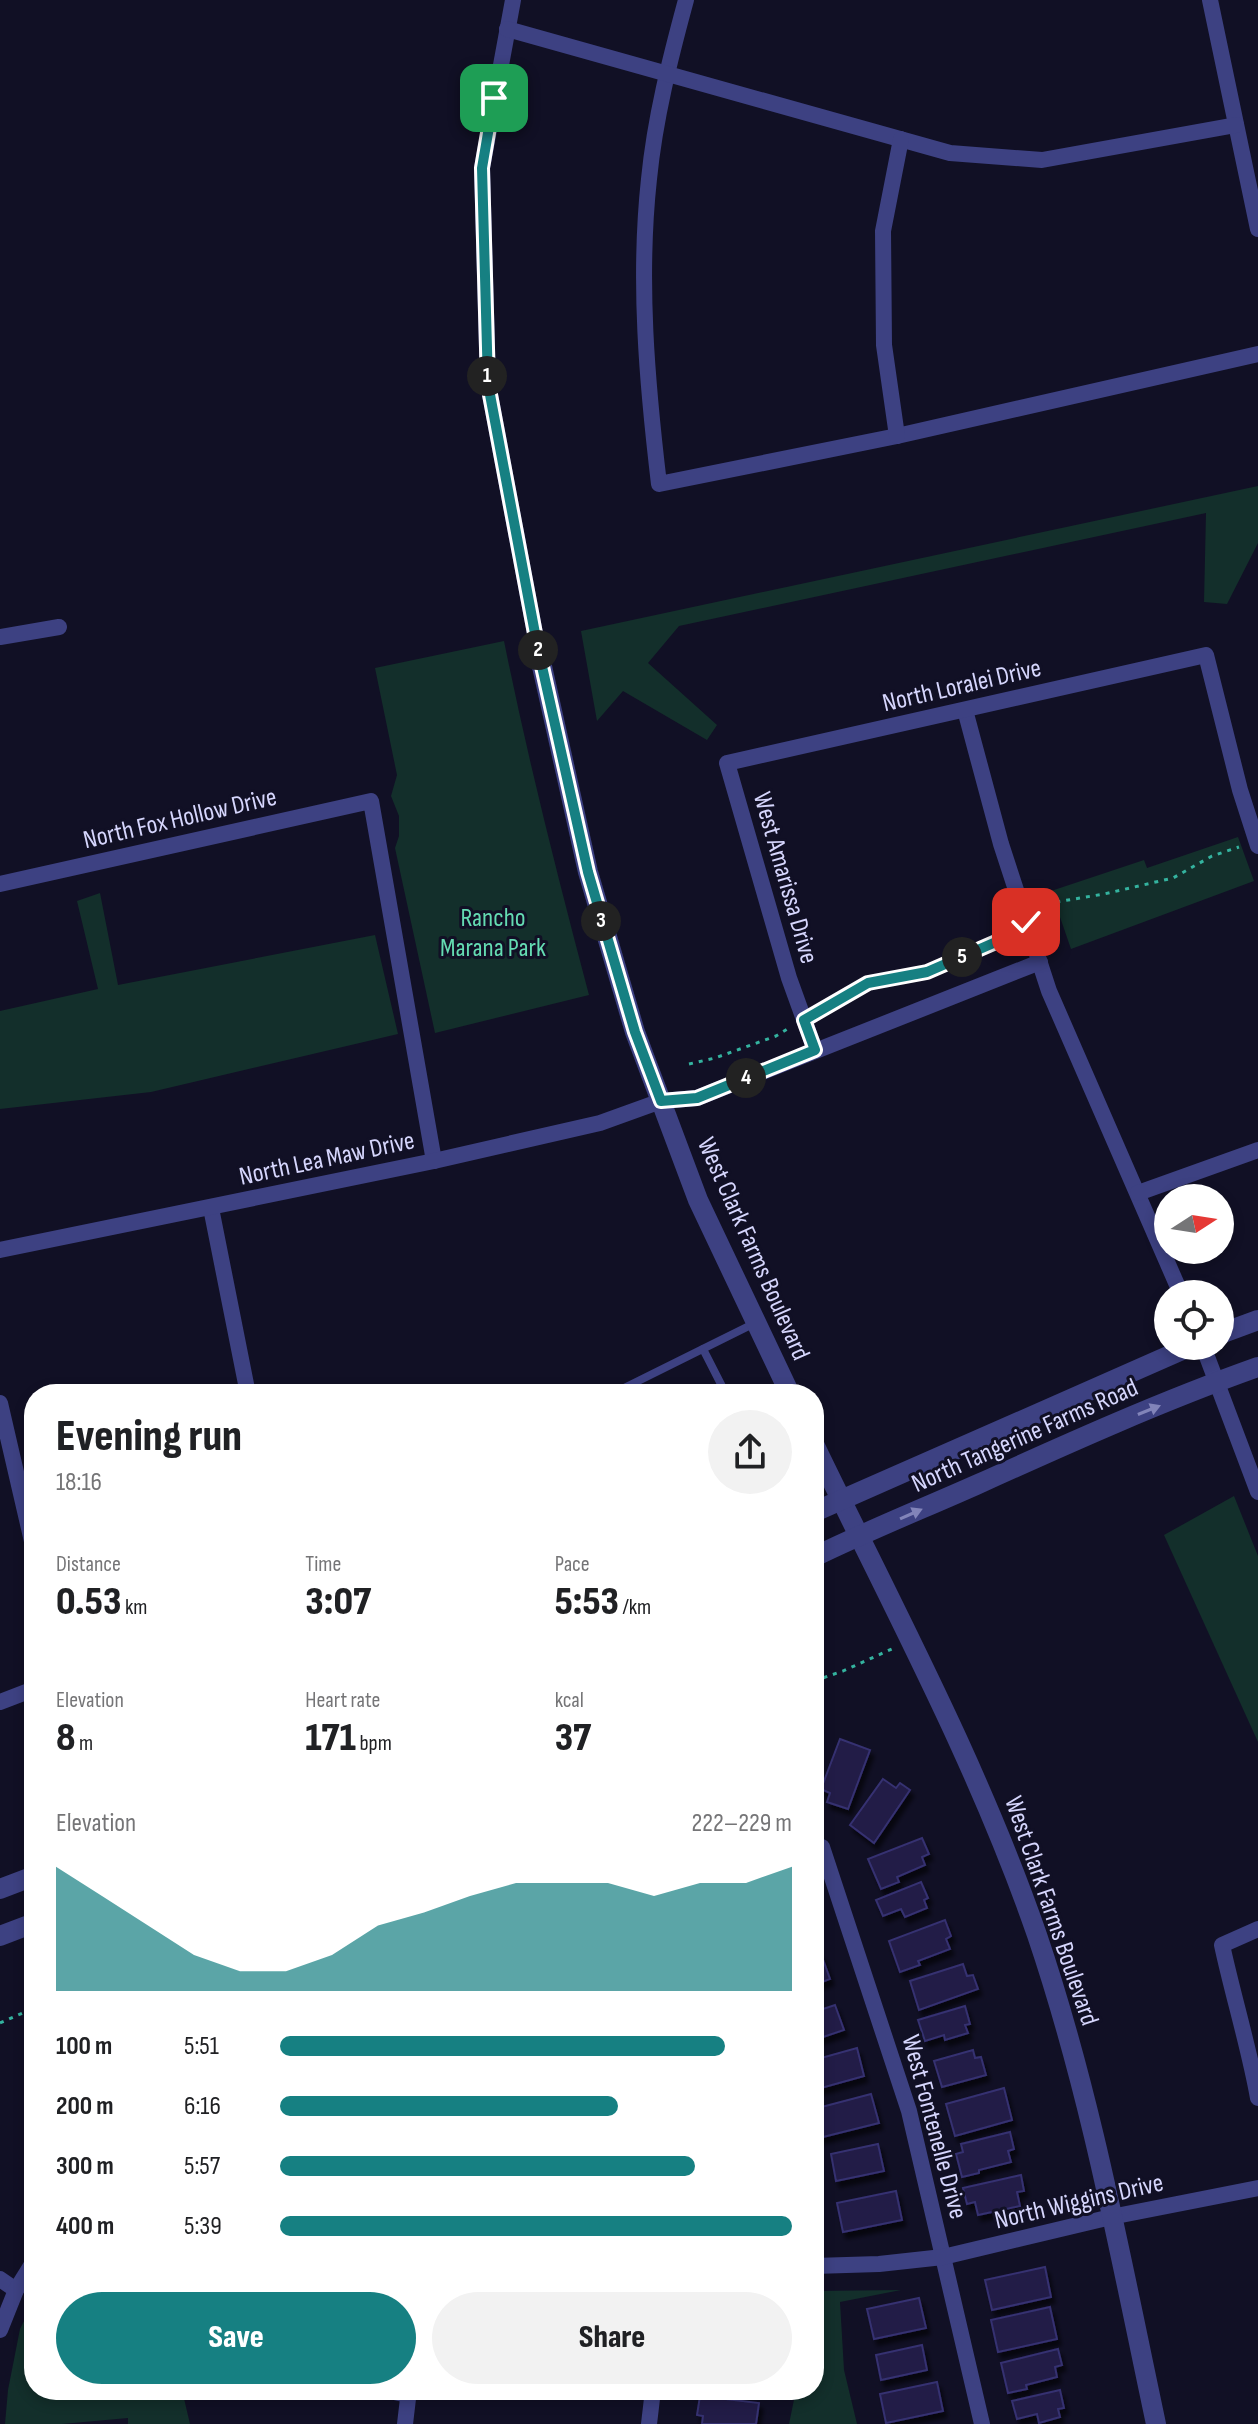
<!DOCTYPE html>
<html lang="en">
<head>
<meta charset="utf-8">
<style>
  body { margin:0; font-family:"Sofia Sans Condensed",sans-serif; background:#f2f2f2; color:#202124; height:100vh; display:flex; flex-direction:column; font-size:30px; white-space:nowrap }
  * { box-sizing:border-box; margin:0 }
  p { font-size:26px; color:#757577 }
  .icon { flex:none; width:44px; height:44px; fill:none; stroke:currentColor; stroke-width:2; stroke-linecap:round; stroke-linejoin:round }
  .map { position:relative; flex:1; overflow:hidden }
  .side { position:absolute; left:24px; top:1384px; width:800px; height:1016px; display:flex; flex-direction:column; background:#fff; border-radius:32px; box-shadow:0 4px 12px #0003 }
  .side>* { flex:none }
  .needle { width:52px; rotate:78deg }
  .fabs { position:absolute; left:1154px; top:1184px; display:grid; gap:16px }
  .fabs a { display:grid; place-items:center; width:80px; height:80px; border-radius:50%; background:#fff; box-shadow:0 4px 12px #0003; font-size:40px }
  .pin { position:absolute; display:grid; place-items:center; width:68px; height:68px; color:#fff; margin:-34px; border-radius:16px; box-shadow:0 4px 12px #0006 }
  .km { position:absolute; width:40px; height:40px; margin:-20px; border-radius:50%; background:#222; color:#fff; font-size:22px; line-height:40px; text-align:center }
  .round { display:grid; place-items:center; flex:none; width:84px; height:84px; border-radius:42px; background:#f2f2f2 }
  .summary { display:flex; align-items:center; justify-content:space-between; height:136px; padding:0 32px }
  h1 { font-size:44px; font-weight:800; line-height:60px }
  .stats { display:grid; grid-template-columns:repeat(3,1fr); gap:12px; height:136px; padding:8px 32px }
  .stats div { display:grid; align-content:center }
  .stats b { font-size:40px; font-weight:800 }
  .stats small { font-size:22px; font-weight:400 }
  .stats p { font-size:22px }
  .chart { height:224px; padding:16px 32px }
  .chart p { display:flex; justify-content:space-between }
  .chart svg { width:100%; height:144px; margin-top:8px; fill:#168082; opacity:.7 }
  .primary-button { display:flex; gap:16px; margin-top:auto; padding:16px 32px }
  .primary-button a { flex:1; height:92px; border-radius:48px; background:#168082; color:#fff; font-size:32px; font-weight:800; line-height:92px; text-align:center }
  .primary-button a+a { background:#f2f2f2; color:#202124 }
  ul { padding:0 32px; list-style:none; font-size:26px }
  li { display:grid; grid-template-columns:128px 96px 1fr; align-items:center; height:60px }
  li i { height:20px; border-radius:10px; background:#168082 }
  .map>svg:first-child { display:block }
</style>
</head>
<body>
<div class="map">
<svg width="1258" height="2424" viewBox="0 0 1258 2424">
  <defs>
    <filter id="shadow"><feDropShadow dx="3.5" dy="6" stdDeviation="2" flood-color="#0009"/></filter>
  </defs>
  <rect width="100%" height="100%" fill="#111025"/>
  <g fill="#132f2b">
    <polygon points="1258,486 1258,543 1227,604 1204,602 1206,513 679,626 648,663 717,725 707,740 623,691 597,721 581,631"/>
    <path d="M504 641C528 760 558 878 589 995L435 1033 395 848 399 836V816L391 796 397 775 375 668Z"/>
    <polygon points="1238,837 1254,881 1071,949 1051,891 1144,860 1147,868"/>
    <polygon points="100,893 118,985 375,935 398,1034 151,1092 0,1109 0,1011 98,989 77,901"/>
    <polygon points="1234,1496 1258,1556 1258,1742 1164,1535"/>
    <polygon points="901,2290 840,2302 844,2370 857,2424 789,2424 796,2390 814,2390 814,2291"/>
    <polygon points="34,2301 34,2390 182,2390 190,2424 128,2424 128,2418 62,2424 5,2424 8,2390 20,2329"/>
  </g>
  <g fill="#211d46" stroke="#363071" stroke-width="2" filter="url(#shadow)">
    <polygon points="840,1739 870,1750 848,1809 827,1802 830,1793 821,1789"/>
    <polygon points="883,1779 896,1788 900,1783 910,1790 874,1843 850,1825"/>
    <polygon points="922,1838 929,1854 922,1857 925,1865 897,1877 899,1882 881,1889 868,1859"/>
    <polygon points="921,1882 928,1898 924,1900 927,1908 905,1917 901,1909 883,1916 876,1900"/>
    <polygon points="945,1920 951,1936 946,1939 950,1949 918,1961 920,1965 900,1972 889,1941"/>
    <polygon points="821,1954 830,1979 814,1985 814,1957"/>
    <polygon points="963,1964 967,1976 973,1975 978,1989 919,2010 910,1981"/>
    <polygon points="835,2005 844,2030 814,2040 814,2012"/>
    <polygon points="965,2006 970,2024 965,2025 968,2033 945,2040 944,2035 925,2041 918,2020"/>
    <polygon points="857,2048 864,2076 814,2090 814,2060"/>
    <polygon points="973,2050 975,2058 981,2057 986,2075 942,2087 934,2061"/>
    <polygon points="1004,2088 1012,2120 955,2136 946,2104"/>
    <polygon points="871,2094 879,2123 819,2138 814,2109"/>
    <polygon points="1010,2132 1014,2149 1008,2151 1011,2162 979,2170 979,2173 962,2177 956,2154 963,2152 961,2144"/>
    <polygon points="878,2144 884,2171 836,2181 831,2154"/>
    <polygon points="1021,2175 1024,2191 1017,2192 1020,2206 978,2215 975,2202 967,2204 963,2188"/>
    <polygon points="896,2191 902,2220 843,2232 837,2203"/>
    <polygon points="1045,2267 1051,2297 992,2310 985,2280"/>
    <polygon points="919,2298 926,2328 874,2339 867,2309"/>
    <polygon points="1050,2307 1057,2339 998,2352 991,2320"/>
    <polygon points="922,2345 927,2370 881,2380 876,2355"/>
    <polygon points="1058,2349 1062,2365 1055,2367 1057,2377 1026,2385 1027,2389 1008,2393 1001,2363"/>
    <polygon points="937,2382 943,2411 886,2423 880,2394"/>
    <polygon points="1060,2390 1064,2408 1058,2409 1060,2417 1039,2423 1037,2414 1017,2419 1012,2401"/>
    <polygon points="700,2396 759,2403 756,2424 702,2424 703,2416 697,2415"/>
  </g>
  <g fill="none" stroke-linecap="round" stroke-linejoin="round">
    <g stroke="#34b39f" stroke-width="3" stroke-dasharray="4 6" stroke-linecap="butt">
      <polyline points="1039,911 1050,903 1104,894 1173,878 1212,856 1239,847"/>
      <polyline points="820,1011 868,983 927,972 1012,934"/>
      <polyline points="689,1064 715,1058 776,1036 789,1028"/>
      <polyline points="814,1681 843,1671 894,1648"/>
      <polyline points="0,2023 34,2008"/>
    </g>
    <g stroke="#3d4182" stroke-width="8">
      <polyline points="703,1349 726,1394"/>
      <polyline points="612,1394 755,1323"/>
    </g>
    <g stroke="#3d4182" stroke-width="16">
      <polyline points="513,0 482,168 488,384 537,644"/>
      <path d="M686 0C670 59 655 118 649 179 638 280 647 383 659 484L897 436 1258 354"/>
      <polyline points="1210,0 1258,229"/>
      <polyline points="507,29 950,153 1042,160 1236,125"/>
      <polyline points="897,436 884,345 883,231 901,139"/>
      <polyline points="0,637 59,627"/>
      <polyline points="965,710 1001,844 1049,991 1181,1294"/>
      <polyline points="0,884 371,801 434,1161"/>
      <polyline points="815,1050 789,978 727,763 1206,655 1240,790 1258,846"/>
      <polyline points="1138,1193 1258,1150"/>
      <polyline points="211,1208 248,1394"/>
      <polyline points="0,1250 434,1161 600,1123 661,1101 697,1098 1040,962"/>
      <polyline points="1203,1346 1258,1492"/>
      <polyline points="0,1403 34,1550"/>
      <polyline points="0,1702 34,1689"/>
      <polyline points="814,1851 822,1847 909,2111 982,2424"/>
      <path d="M1258 1929 1222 1945C1233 1996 1249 2047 1258 2098"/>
      <polyline points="814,2266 879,2264 943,2257 1111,2217 1258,2188"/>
      <polyline points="0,2279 16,2290"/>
      <polyline points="0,2330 16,2290 34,2261"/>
      <polyline points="385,2390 408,2395"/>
      <polyline points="405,2424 409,2390"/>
      <polyline points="649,2424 653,2390"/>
    </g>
    <g stroke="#3d4182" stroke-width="20">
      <polyline points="537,644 588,872 635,1032 698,1200 790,1394"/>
      <polyline points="1220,1334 1258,1320"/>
      <path d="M814 1444C892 1606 978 1764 1037 1935 1091 2094 1121 2260 1156 2424"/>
      <polyline points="814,1512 1191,1346"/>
      <path d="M814 1557C867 1531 922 1509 976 1485 1069 1443 1162 1401 1258 1367"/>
      <polyline points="0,1889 34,1876"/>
      <polyline points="0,1936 34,1923"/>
    </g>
  </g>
  <defs><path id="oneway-solid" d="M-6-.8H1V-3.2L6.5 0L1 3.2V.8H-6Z" transform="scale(2)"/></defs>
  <g fill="#8284b9">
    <use href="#oneway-solid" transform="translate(1149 1410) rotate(-22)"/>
    <use href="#oneway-solid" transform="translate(911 1514) rotate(-24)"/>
  </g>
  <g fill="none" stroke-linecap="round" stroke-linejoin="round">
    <g stroke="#fff" stroke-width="16">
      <polyline id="route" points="494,98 482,168 488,384 537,644 588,872 635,1032 661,1101 697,1098 815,1050 804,1020 868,983 927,972 1012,935 1026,922"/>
    </g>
    <use href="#route" stroke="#168082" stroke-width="10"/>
  </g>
  <g text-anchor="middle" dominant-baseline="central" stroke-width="6" stroke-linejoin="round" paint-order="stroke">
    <g font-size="26" fill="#d6d6fd" stroke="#111025">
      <text transform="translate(962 686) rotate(-13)">North Loralei Drive</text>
      <text transform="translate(180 819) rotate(-13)">North Fox Hollow Drive</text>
      <text transform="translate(785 878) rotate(74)">West Amarissa Drive</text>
      <text transform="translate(327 1159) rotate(-12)">North Lea Maw Drive</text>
      <text transform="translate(753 1249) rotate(66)">West Clark Farms Boulevard</text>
      <text transform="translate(1025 1436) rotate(-24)">North Tangerine Farms Road</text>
      <text transform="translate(1051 1911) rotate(71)">West Clark Farms Boulevard</text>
      <text transform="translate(934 2127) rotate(75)">West Fontenelle Drive</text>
      <text transform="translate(1079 2202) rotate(-13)">North Wiggins Drive</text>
    </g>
    <g font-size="26" fill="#64dbb2" stroke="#111025">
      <text x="493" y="918">Rancho<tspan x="493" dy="30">Marana Park</tspan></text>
    </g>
  </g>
</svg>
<div class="fabs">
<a><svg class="needle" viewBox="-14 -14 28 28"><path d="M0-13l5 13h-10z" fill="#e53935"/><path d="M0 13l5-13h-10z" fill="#757577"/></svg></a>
<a><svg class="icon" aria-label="locate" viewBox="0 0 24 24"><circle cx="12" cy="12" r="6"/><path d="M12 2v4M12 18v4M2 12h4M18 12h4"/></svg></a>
</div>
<div class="pin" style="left:494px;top:98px;background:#1e9e55"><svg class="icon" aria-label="arrive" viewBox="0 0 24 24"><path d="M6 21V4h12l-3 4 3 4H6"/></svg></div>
<div class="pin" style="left:1026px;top:922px;background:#d93025"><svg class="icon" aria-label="check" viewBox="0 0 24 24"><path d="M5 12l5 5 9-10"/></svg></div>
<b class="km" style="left:487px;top:376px">1</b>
<b class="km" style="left:538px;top:650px">2</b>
<b class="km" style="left:601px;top:921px">3</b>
<b class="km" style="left:746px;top:1078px">4</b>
<b class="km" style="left:962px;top:957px">5</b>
<section class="side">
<div class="summary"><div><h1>Evening run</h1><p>18:16</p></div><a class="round"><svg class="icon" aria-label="share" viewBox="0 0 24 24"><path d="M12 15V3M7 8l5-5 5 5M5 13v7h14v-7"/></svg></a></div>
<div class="stats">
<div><p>Distance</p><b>0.53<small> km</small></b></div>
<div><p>Time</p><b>3:07</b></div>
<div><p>Pace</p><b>5:53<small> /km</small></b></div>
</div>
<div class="stats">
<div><p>Elevation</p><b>8<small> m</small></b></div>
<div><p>Heart rate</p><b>171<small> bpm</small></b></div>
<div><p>kcal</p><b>37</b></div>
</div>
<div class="chart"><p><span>Elevation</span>222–229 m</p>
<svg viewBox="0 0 160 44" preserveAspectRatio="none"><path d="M0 44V6L10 15L20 24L30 33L40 38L50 38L60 33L70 24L80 20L90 15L100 11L110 11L120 11L130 15L140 11L150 11L160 6V44z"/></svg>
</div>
<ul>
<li><b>100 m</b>5:51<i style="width:87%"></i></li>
<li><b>200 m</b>6:16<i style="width:66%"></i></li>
<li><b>300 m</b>5:57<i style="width:81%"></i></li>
<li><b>400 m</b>5:39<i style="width:100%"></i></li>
</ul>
<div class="primary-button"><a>Save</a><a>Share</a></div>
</section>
</div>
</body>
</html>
